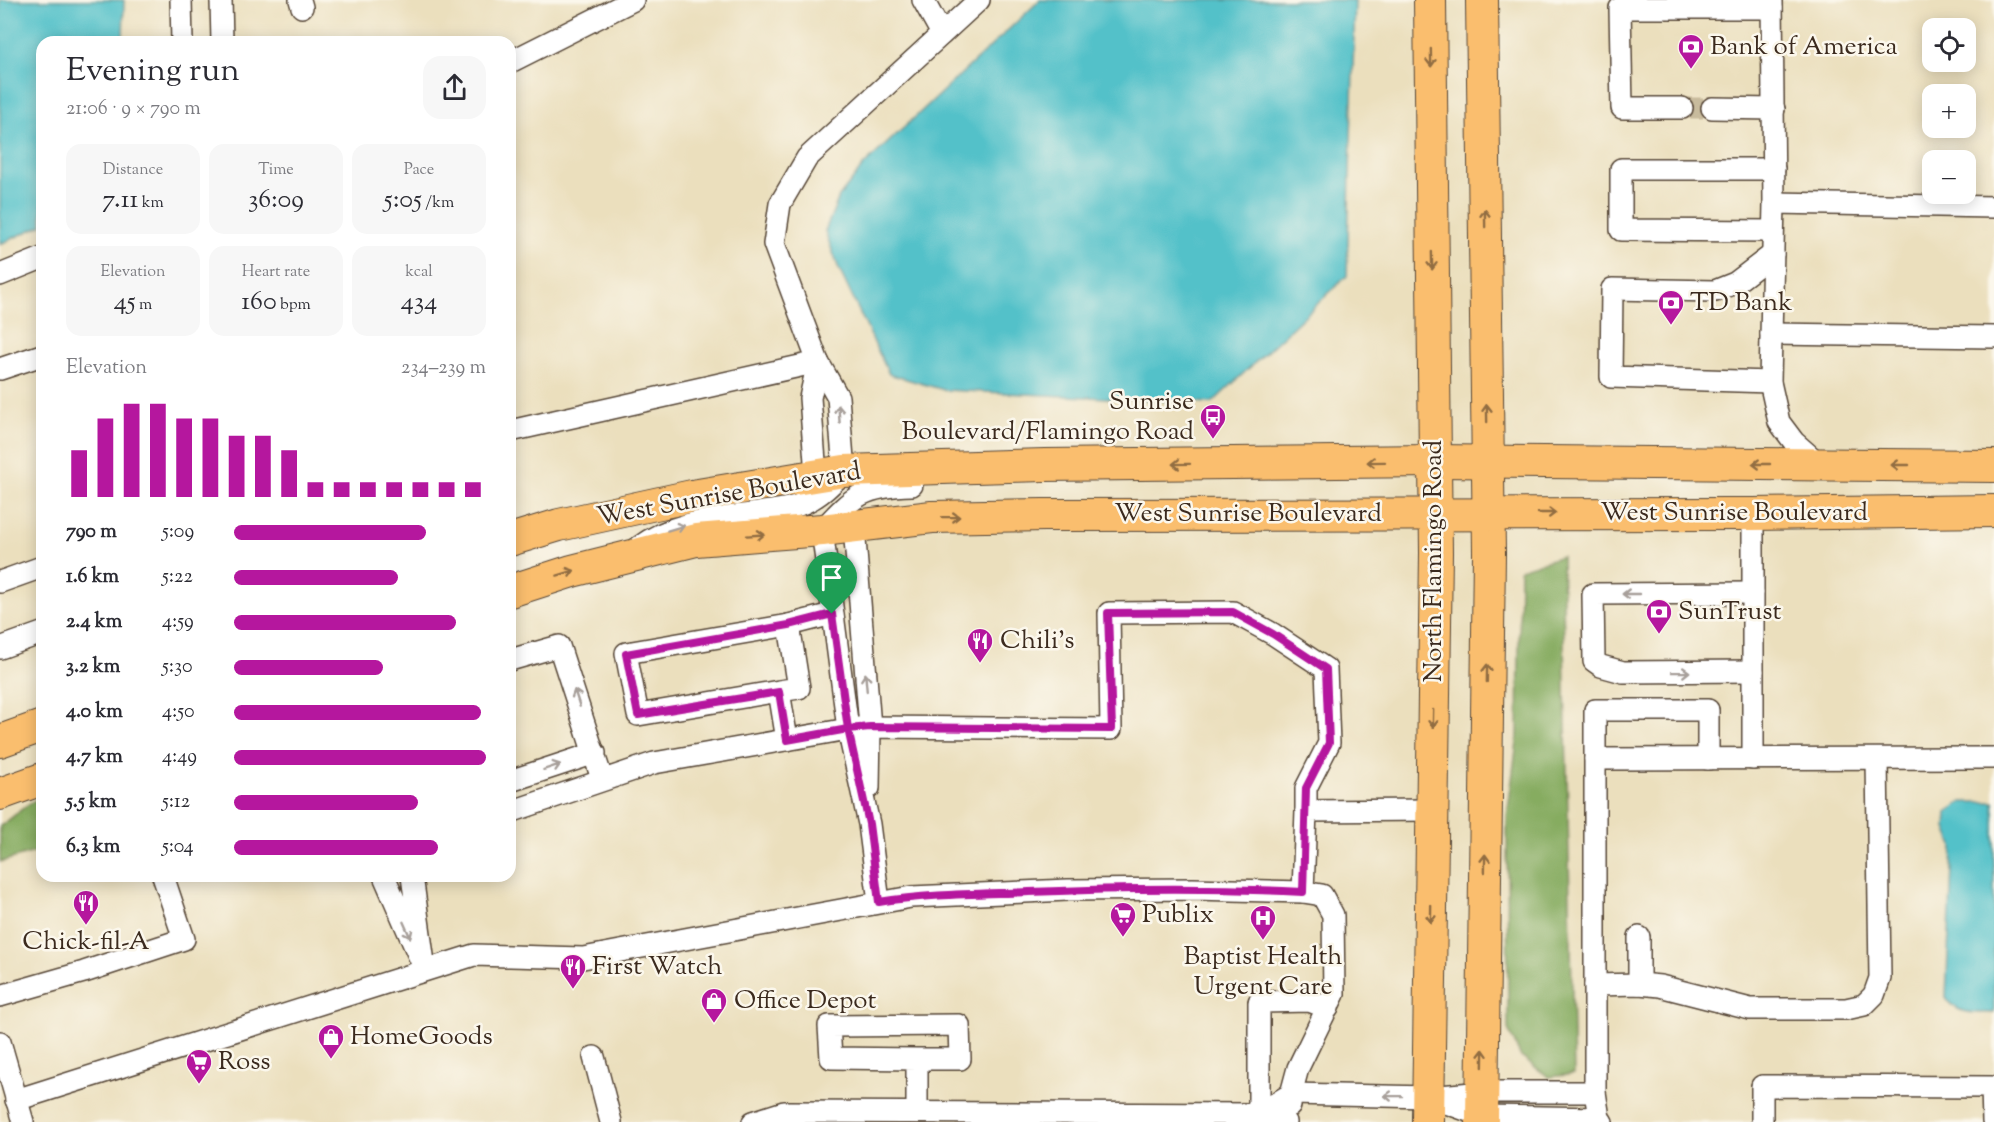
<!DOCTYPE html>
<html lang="en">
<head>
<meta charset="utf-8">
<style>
  body { margin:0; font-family:"Sorts Mill Goudy",serif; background:#f7f7f7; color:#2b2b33; height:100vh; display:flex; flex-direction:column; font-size:22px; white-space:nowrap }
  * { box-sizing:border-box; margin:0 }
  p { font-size:20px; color:#7c7c81 }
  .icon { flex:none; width:33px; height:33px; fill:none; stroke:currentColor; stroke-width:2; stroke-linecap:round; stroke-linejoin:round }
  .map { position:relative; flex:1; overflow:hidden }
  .panel { position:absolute; left:36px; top:36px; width:480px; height:846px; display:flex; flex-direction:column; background:#fff; border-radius:18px; box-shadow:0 3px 15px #0003 }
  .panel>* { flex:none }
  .fabs { position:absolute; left:1922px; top:18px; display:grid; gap:12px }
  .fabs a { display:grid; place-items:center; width:54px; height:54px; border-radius:12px; background:#fff; box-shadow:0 3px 15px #0003; font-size:30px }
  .pin { position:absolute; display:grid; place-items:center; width:51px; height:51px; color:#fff; margin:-62px -26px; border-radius:50% 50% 50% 0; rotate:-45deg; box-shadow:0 0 6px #0007 }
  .pin .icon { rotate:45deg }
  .round { display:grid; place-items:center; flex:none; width:63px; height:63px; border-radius:18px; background:#f7f7f7 }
  .head { display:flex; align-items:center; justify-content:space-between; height:102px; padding:0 30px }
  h1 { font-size:33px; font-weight:600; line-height:45px }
  .stats { display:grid; grid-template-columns:repeat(3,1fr); gap:9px; height:102px; padding:6px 30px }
  .stats div { display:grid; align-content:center; border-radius:15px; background:#f7f7f7; text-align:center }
  .stats b { font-size:26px; font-weight:600 }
  .stats small { font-size:16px; font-weight:400 }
  .stats p { font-size:16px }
  .chart { height:168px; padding:12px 30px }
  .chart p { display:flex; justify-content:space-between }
  .chart svg { width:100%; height:108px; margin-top:6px; stroke:#b5179e; stroke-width:6 }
  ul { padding:0 30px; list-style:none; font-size:20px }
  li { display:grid; grid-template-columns:96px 72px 1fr; align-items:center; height:45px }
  li i { height:15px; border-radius:8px; background:#b5179e }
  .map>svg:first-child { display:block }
</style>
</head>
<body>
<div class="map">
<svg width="1994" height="1122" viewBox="0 0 1994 1122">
  <rect width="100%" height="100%" fill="#fbf7ec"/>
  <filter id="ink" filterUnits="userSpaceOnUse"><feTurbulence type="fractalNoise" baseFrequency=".0167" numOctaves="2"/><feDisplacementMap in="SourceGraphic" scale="12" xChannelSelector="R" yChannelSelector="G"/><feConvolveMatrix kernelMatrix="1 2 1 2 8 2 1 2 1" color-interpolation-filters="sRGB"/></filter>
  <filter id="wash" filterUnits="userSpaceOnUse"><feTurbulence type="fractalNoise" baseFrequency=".008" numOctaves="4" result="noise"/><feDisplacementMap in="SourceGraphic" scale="24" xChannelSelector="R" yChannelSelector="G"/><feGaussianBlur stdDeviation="1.35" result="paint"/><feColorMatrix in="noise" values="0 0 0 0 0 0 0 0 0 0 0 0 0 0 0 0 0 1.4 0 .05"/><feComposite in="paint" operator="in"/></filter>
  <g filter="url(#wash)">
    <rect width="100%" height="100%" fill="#ebdfbd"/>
    <g fill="#86ac61" stroke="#606b40" stroke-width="1.5">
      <polygon points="1562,556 1574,1074 1549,1077 1521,1057 1508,1029 1507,817 1518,734 1520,569"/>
      <path d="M42 797V850L0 862V826C14 818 26 802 42 797Z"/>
    </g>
    <g fill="#53c1c9" stroke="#477674" stroke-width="1.5">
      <polygon points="0,0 124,0 123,42 42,42 42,225 0,244"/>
      <polygon points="1040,0 1355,0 1347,276 1212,403 944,390 889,374 839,269 825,231 839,197 864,165"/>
      <path d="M1962 802H1994V1013C1973 1012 1959 1017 1946 997L1953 846 1946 828 1947 812Z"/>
    </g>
  </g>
  <g filter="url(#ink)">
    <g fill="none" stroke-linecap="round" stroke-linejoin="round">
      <polyline stroke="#c8bb9d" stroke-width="21" stroke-dasharray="21 10" stroke-linecap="butt" points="1682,108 1712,108"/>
      <g stroke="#554536" stroke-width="24">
        <g id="minor">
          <polyline points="181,0 182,42"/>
          <polyline points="221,0 222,42"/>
          <polyline points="300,0 302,7"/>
          <polyline points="923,0 942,34"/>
          <polyline points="1772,0 1774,203"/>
          <polyline points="510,62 633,0"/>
          <polyline points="1682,108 1622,108 1620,8 1772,8"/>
          <polyline points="1712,108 1774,109"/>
          <polyline points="1773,231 1621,230 1621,169 1774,169"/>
          <polyline points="0,275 42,258"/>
          <polyline points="1771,334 1994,337"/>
          <polyline points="0,369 42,355"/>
          <polyline points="1770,382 1611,377 1612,289 1715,291 1735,283 1773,254"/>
          <polyline points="510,431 818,362 774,244 780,204 807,158 979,0"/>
          <polyline points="1819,464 1794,442 1779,422 1770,382 1774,203 1994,207"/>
          <polyline points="816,474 810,398 818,362"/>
          <polyline points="1753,514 1753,759"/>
          <polyline points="854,527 870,727 869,788"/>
          <path d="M639 547C675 520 720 519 763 512 777 510 791 509 804 503 820 496 832 484 844 471L838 397 818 362"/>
          <polyline points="0,582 42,567"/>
          <polyline points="1753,593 1593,594 1594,661 1601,666 1623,672 1753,671"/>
          <polyline points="789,625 832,614"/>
          <polyline points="0,648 42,633"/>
          <polyline points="510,660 559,646 602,779"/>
          <polyline points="779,691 638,715 626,653 789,625 799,688 779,691 787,740"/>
          <polyline points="1595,759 1595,710 1708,710 1708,759"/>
          <polyline points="510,781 595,753"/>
          <polyline points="510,812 654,763 848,729 870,727 1111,729 1109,613 1233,612 1273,634 1326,669 1329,743 1306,788 1306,811"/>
          <polyline points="384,876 425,970 412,876"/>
          <path d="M879 902 869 824 848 729 822 530C854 495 864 486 912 485"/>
          <polyline points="1639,937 1639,984"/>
          <polyline points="1595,985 1639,984 1660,986 1750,1009 1846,1009 1864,1005 1874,995 1880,978 1877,759"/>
          <polyline points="0,996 84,972 184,939 163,876"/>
          <polyline points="0,1042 23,1122"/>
          <polyline points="594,1057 611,1122"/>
          <polyline points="1435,1099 1482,1116 1599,1118"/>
          <polyline points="16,1100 474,955 583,958 911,897 1068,890 1193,889 1303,892 1306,811 1432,810"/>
          <polyline points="1290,1106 1291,1094 1298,1068 1334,994 1333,915 1322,895 1303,892"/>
          <polyline points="917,1111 917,1059 831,1058 829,1026 959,1025 960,1059 917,1059"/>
          <polyline points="1259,1114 1291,1094 1429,1097 1483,1092 1595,1092"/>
          <polyline points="1259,1114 1259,1002 1309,1001 1328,1008"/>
          <polyline points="753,1122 784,1112 1259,1114 1286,1122"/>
          <polyline points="1602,1122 1599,1118 1595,1092 1595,759 1994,758"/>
          <polyline points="1762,1122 1762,1086 1992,1087 1993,1122"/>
        </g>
      </g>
      <g stroke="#554536" stroke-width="34">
        <g id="highway">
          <polyline points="1482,0 1489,553 1482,1122"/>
          <polyline points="510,540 559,525 692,496 844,471 1045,465 1434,461 1994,466"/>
          <polyline points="510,591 572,571 696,540 822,530 932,517 1044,515 1753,514 1994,511"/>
          <polyline points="0,741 42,726"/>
          <polyline points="0,794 42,779"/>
          <polyline points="1428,1122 1436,553 1430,0"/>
        </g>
      </g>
      <use href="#minor" stroke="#fff" stroke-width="21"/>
      <use href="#highway" stroke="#fabe6e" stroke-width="32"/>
    </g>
    <defs><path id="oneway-shaft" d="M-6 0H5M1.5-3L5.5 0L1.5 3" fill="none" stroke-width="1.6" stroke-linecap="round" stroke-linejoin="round" transform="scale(1.5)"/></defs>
    <g stroke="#916d42">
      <use href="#oneway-shaft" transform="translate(1431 58) rotate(89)"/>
      <use href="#oneway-shaft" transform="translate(1485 218) rotate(-91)"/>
      <use href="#oneway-shaft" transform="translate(1432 261) rotate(89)"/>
      <use href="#oneway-shaft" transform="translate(1487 413) rotate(-91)"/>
      <use href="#oneway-shaft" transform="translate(1376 462) rotate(179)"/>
      <use href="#oneway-shaft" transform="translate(1181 464) rotate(179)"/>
      <use href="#oneway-shaft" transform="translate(1761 464) rotate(-180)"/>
      <use href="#oneway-shaft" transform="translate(1900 465) rotate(-180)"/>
      <use href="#oneway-shaft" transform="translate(1547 513)"/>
      <use href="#oneway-shaft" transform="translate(951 517) rotate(-1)"/>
      <use href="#oneway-shaft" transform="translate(756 535) rotate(-4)"/>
      <use href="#oneway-shaft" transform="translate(566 573) rotate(-17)"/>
      <use href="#oneway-shaft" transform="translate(1487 673) rotate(-89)"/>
      <use href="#oneway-shaft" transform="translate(1433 719) rotate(91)"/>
      <use href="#oneway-shaft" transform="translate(1485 863) rotate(-89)"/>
      <use href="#oneway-shaft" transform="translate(1431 914) rotate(91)"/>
      <use href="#oneway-shaft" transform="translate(1483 1058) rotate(-89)"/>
    </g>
    <g stroke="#a79f9a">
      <use href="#oneway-shaft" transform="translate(839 414) rotate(-94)"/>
      <use href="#oneway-shaft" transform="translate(676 528) rotate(-17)"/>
      <use href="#oneway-shaft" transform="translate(1631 594) rotate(180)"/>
      <use href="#oneway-shaft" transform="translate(1681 672) rotate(-1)"/>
      <use href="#oneway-shaft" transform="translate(866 682) rotate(-95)"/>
      <use href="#oneway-shaft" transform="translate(577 698) rotate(-108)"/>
      <use href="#oneway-shaft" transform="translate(552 767) rotate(-18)"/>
      <use href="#oneway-shaft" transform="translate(407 930) rotate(66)"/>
      <use href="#oneway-shaft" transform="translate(1393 1096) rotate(-179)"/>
    </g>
  </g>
  <g fill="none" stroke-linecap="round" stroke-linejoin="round" filter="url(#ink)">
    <g stroke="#fff" stroke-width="12">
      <path id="route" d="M832 614 789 625 626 654 638 715 779 692 787 740 848 729 869 824 879 902C928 894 979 894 1029 892 1120 888 1212 887 1303 892L1306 788 1329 743 1326 669 1273 634 1233 612 1108 613 1112 729 870 727 848 729 832 614"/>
    </g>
    <use href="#route" stroke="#b5179e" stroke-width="8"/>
  </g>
  <defs>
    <g id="bank-pin" transform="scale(1.35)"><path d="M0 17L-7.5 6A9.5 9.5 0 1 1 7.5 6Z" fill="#b5179e" stroke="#fbf7ec"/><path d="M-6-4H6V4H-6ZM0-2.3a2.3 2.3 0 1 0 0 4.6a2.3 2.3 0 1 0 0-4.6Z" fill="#fff"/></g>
    <g id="bus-pin" transform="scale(1.35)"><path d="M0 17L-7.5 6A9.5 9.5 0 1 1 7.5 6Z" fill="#b5179e" stroke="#fbf7ec"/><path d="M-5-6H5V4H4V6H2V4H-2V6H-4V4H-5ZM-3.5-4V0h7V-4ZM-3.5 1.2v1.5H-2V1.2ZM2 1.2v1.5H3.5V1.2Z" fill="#fff"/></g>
    <g id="restaurant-pin" transform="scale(1.35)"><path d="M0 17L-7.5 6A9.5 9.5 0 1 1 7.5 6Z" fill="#b5179e" stroke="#fbf7ec"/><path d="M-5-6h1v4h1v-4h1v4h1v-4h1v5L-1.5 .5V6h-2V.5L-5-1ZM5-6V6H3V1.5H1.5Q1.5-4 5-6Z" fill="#fff"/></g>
    <g id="supermarket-pin" transform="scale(1.35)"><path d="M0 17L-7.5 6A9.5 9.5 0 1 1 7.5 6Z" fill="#b5179e" stroke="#fbf7ec"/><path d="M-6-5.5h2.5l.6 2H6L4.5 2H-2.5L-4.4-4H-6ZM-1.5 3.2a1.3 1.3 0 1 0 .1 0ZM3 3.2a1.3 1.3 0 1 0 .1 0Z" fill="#fff"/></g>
    <g id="hospital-pin" transform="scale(1.35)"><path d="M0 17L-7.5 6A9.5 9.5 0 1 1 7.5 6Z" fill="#b5179e" stroke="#fbf7ec"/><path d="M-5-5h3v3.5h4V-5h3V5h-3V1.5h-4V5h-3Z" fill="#fff"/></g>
    <g id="shop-pin" transform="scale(1.35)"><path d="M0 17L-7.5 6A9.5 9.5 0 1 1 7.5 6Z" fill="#b5179e" stroke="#fbf7ec"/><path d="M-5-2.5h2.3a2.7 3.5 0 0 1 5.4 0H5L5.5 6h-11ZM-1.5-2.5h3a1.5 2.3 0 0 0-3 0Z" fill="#fff"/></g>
  </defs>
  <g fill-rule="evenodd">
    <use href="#bank-pin" x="1691" y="47"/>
    <use href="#bank-pin" x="1671" y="303"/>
    <use href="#bus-pin" x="1213" y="417"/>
    <use href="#bank-pin" x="1659" y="612"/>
    <use href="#restaurant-pin" x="980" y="641"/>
    <use href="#restaurant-pin" x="86" y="903"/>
    <use href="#supermarket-pin" x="1123" y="915"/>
    <use href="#hospital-pin" x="1263" y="918"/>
    <use href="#restaurant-pin" x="573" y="967"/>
    <use href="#shop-pin" x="714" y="1001"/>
    <use href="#shop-pin" x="331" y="1037"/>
    <use href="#supermarket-pin" x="199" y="1062"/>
  </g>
  <g text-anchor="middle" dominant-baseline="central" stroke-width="5" stroke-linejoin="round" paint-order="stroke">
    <g font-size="26" fill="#3b2a1e" stroke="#fbf7ec" text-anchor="start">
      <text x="1710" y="47">Bank of America</text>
      <text x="1690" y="303">TD Bank</text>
      <text x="1194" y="402" text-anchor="end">Sunrise<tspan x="1194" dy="30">Boulevard/Flamingo Road</tspan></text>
      <text x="1678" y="612">SunTrust</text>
      <text x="1000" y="641">Chili's</text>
      <text x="1142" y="915">Publix</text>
      <text x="86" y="942" text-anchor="middle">Chick-fil-A</text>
      <text x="1263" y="957" text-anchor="middle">Baptist Health<tspan x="1263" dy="30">Urgent Care</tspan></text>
      <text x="592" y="967">First Watch</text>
      <text x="734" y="1001">Office Depot</text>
      <text x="350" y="1037">HomeGoods</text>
      <text x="218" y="1062">Ross</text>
    </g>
    <g font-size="26" fill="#3b2a1e" stroke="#fbf7ec">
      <text transform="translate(729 495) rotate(-10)">West Sunrise Boulevard</text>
      <text x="1734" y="513">West Sunrise Boulevard</text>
      <text x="1248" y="514">West Sunrise Boulevard</text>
      <text transform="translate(1434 561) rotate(-90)">North Flamingo Road</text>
    </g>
  </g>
</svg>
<div class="fabs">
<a><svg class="icon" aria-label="locate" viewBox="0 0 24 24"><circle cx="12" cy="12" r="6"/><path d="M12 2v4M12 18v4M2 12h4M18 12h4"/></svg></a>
<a>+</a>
<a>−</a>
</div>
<div class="pin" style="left:832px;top:614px;background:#1e9e55"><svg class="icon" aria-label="arrive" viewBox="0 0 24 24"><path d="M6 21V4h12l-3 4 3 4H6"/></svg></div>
<section class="panel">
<div class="head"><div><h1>Evening run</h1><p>21:06 · 9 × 790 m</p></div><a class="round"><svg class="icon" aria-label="share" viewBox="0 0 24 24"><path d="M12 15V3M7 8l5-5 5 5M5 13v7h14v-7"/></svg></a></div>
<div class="stats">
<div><p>Distance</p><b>7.11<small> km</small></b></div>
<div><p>Time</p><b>36:09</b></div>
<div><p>Pace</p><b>5:05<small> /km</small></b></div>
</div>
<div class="stats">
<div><p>Elevation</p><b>45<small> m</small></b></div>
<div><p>Heart rate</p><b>160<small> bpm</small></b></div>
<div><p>kcal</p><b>434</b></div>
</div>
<div class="chart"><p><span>Elevation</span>234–239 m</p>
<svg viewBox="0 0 160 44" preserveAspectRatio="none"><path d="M5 44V25M15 44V12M25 44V6M35 44V6M45 44V12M55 44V12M65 44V19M75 44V19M85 44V25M95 44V38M105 44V38M115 44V38M125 44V38M135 44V38M145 44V38M155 44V38"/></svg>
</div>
<ul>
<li><b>790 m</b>5:09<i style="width:76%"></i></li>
<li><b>1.6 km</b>5:22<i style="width:65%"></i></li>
<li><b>2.4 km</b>4:59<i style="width:88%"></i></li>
<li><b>3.2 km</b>5:30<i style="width:59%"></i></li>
<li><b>4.0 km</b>4:50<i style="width:98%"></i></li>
<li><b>4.7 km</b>4:49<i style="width:100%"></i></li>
<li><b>5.5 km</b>5:12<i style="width:73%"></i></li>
<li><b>6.3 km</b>5:04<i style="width:81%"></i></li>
</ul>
</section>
</div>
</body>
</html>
